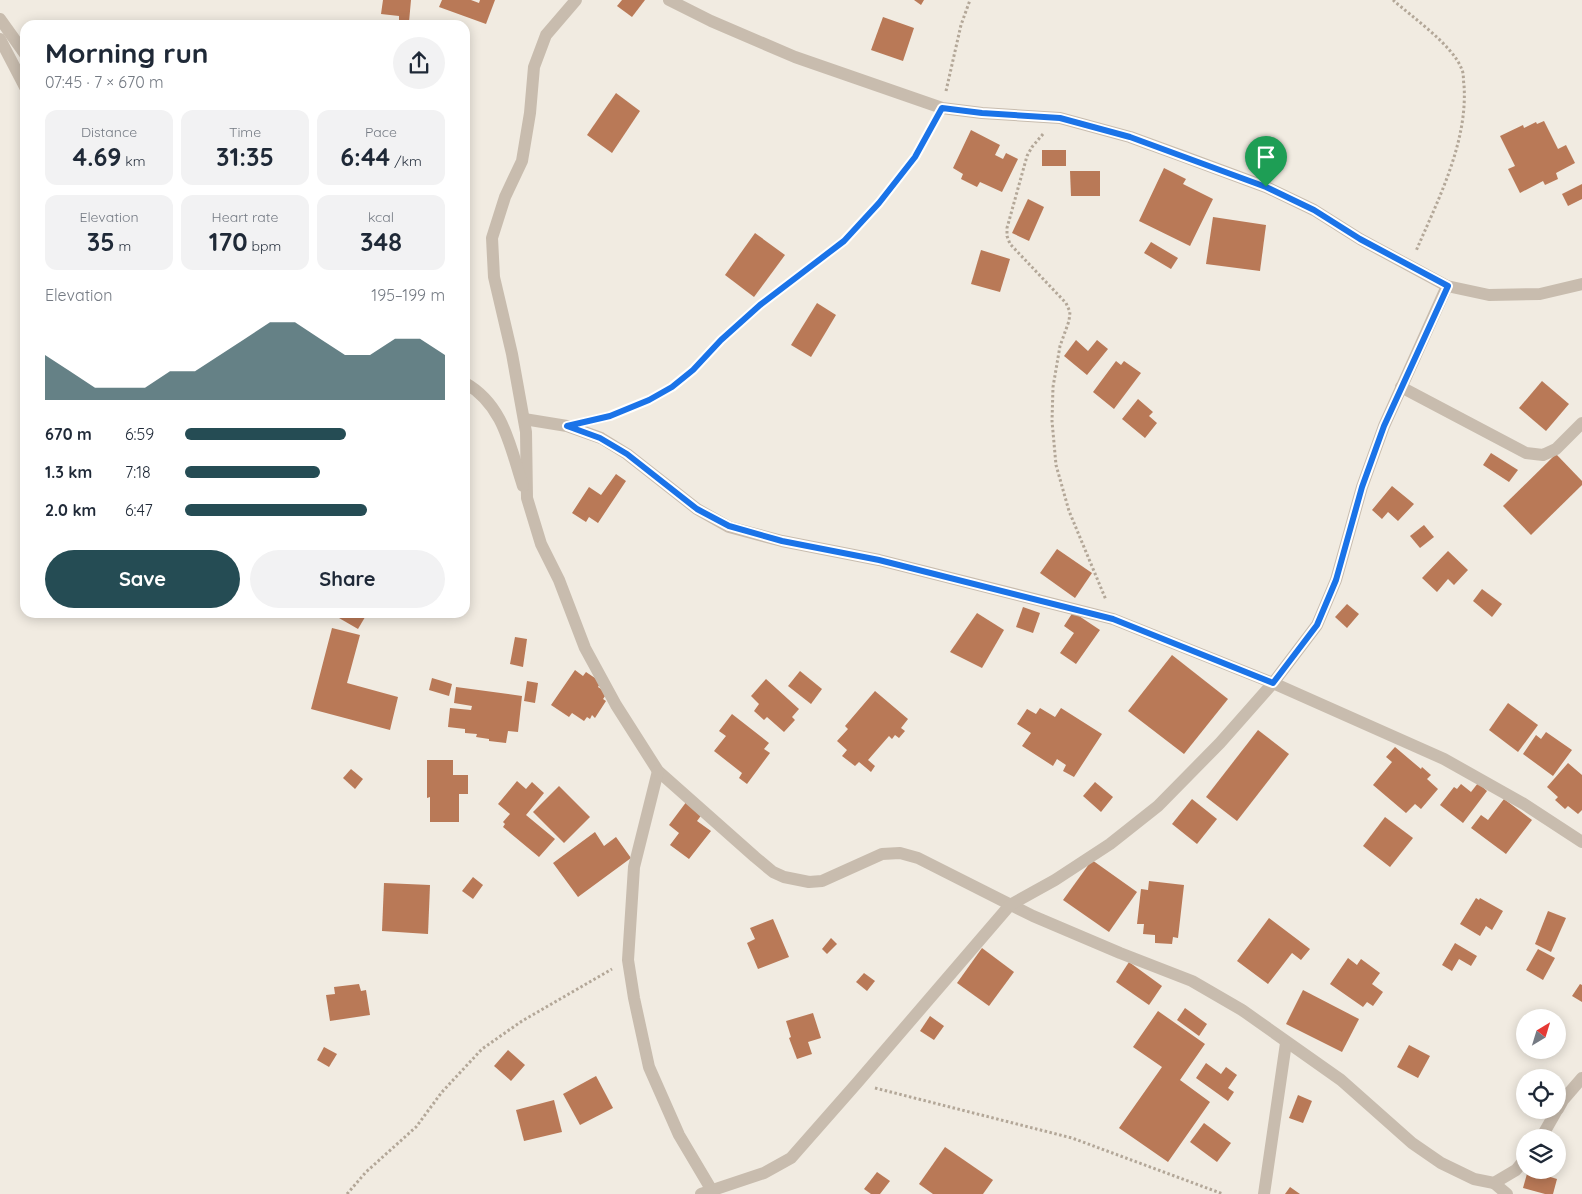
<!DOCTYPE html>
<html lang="en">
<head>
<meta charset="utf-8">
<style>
  body { margin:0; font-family:Quicksand,sans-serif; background:#f2f2f3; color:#1f2937; height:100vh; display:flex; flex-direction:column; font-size:19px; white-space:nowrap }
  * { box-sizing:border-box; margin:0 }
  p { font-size:16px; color:#747a83 }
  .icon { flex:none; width:28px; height:28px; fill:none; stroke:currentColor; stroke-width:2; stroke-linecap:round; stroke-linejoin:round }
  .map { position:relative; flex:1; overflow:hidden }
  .sheet { position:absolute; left:20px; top:20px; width:450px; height:598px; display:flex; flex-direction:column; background:#fff; border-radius:15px; box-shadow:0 2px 12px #0003 }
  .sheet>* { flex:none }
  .needle { width:32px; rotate:38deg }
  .controls { position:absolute; left:1516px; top:1009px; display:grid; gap:10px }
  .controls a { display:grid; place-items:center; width:50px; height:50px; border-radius:50%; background:#fff; box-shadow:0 2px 12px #0003; font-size:25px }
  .pin { position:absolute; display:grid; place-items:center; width:42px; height:42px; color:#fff; margin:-51px -21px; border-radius:50% 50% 50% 0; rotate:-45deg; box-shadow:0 0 5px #0007 }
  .pin .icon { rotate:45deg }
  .round { display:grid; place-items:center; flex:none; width:52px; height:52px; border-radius:26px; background:#f2f2f3 }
  .summary { display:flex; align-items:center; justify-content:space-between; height:85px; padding:0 25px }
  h1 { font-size:28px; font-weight:700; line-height:38px }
  .metrics { display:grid; grid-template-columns:repeat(3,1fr); gap:8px; height:85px; padding:5px 25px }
  .metrics div { display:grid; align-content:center; border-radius:12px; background:#f2f2f3; text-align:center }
  .metrics b { font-size:25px; font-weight:700 }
  .metrics small { font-size:14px; font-weight:400 }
  .metrics p { font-size:14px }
  .chart { height:140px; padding:10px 25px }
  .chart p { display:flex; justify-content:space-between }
  .chart svg { width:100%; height:90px; margin-top:5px; fill:#254c54; opacity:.7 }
  .button { display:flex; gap:10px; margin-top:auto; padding:10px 25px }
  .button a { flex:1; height:58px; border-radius:30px; background:#254c54; color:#fff; font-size:20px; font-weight:700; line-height:58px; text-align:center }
  .button a+a { background:#f2f2f3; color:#1f2937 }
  ul { padding:0 25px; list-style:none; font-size:16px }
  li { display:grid; grid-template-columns:80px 60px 1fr; align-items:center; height:38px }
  li i { height:12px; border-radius:6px; background:#254c54 }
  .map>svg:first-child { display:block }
</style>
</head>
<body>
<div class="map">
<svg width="1582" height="1194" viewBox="0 0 1582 1194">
  <rect width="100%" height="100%" fill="#f1ebe1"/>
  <g fill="#b97957">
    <polygon points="383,0 411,0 409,22 399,21 399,16 381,14"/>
    <polygon points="442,0 471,0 479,3 480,0 495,0 486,24 439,7"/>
    <polygon points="622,0 645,0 632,17 617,6"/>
    <polygon points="914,0 924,0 921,5"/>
    <polygon points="883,17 914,28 903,61 871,50"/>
    <polygon points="616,93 640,111 612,153 587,135"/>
    <polygon points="1544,121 1558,149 1566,145 1575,163 1556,173 1558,179 1545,185 1543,181 1520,193 1508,169 1515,166 1500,136 1523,125 1524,128 1536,122 1537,124"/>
    <polygon points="971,130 1000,145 995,155 1003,159 1006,153 1018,159 1002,192 980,182 977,187 961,179 963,174 953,168"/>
    <rect x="1042" y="150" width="24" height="16"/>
    <polygon points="1164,168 1186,179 1183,184 1213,199 1190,246 1139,221"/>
    <polygon points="1070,171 1100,171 1100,196 1071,196"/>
    <polygon points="1582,184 1582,199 1568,206 1562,194"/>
    <polygon points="1028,199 1044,207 1029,241 1012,233"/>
    <polygon points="1213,217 1266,225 1260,271 1206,264"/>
    <polygon points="755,233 785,255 754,297 725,275"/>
    <polygon points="1151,242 1178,258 1171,269 1144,253"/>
    <polygon points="981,250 1010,259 1000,292 971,284"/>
    <polygon points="817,303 836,315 811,357 791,345"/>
    <polygon points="1076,340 1088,351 1097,340 1108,349 1087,375 1064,356"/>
    <polygon points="1116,361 1121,365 1124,361 1141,373 1114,409 1093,392"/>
    <polygon points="1542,381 1569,404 1546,431 1519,408"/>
    <polygon points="1138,399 1153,412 1149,416 1157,423 1145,438 1122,419"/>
    <polygon points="1491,453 1518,470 1509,482 1483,465"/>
    <polygon points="1556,454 1582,481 1582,485 1531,535 1503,506"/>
    <polygon points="616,474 626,481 598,523 589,517 586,522 572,513 589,487 601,495"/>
    <polygon points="1392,486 1414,504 1398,521 1388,512 1382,519 1372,510"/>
    <polygon points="1424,525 1434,537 1420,548 1410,536"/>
    <polygon points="1057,549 1092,573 1075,598 1040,573"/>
    <polygon points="1448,551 1468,570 1454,585 1448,579 1437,592 1422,578"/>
    <polygon points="1482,589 1502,604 1492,617 1473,601"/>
    <polygon points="1347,604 1359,614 1347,628 1335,617"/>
    <polygon points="1023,607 1040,613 1033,633 1016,627"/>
    <polygon points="342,612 368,612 358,629 339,618"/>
    <polygon points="1073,612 1100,630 1076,664 1060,653 1074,633 1064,626"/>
    <polygon points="977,613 1004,630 982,668 950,652"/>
    <polygon points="332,628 360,635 347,683 398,697 390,730 311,709"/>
    <polygon points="515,637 527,639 523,667 510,664"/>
    <polygon points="1172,655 1228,699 1184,754 1128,711"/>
    <polygon points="575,670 583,676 586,672 601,682 598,687 607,693 603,699 606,701 595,718 592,715 590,719 587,717 584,721 572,713 569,717 551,705"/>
    <polygon points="800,671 822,689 811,704 788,686"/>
    <polygon points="432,678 452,684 449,696 429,690"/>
    <polygon points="766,679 799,709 792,717 795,720 784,732 767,717 764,720 754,711 759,704 751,696"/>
    <polygon points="527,681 538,683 535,703 524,701"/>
    <polygon points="456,687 522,696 518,732 508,731 506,743 489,741 489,739 476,737 477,734 465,733 465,729 448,727 450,708 471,710 472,706 454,703"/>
    <polygon points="875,691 908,719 901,728 905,731 899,738 895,735 892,739 889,736 868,760 875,766 871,772 859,762 855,766 842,756 847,750 837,741 848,729 845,726"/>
    <polygon points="1508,703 1538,725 1518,752 1489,730"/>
    <polygon points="1040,708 1055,717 1061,708 1102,734 1074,777 1063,771 1066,765 1057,759 1053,766 1022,746 1031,733 1017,724 1027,709 1036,714"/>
    <polygon points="732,714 769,743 764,749 770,753 747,784 739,778 742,773 714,751 726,736 719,731"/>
    <polygon points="1258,730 1289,754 1237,821 1206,797"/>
    <polygon points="1546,732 1572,750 1553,776 1523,754 1536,735 1541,739"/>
    <polygon points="1395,747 1421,769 1422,767 1431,775 1427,779 1438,789 1421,809 1415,804 1406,813 1373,785 1392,762 1386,757"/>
    <polygon points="427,760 453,760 453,775 468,775 468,794 459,794 459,822 430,822 430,797 427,798"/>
    <polygon points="1568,763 1582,775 1582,810 1578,814 1568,806 1565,809 1555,800 1558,797 1547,787"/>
    <polygon points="351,769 363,779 355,789 343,778"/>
    <polygon points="517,781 526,789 532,782 544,793 526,815 555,839 539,857 503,827 505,824 503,822 510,814 498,804"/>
    <polygon points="1095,782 1113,797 1101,812 1083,796"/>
    <polygon points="1478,783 1487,791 1463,823 1440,805 1454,787 1457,789 1461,784 1471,792"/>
    <polygon points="559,786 590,817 564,843 533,812"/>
    <polygon points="1192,799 1217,819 1197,844 1172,824"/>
    <polygon points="1504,799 1532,820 1506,854 1471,828 1481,815 1488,820"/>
    <polygon points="687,801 703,813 697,821 711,831 689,859 670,845 679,833 669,825"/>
    <polygon points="1385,817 1413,838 1390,867 1363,846"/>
    <polygon points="595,832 604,846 616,837 631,858 578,897 553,863"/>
    <polygon points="1092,860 1137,892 1109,932 1063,900"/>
    <polygon points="473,877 483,885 473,899 462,891"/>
    <polygon points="1149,881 1184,885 1178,938 1173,937 1172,944 1155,943 1155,935 1143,934 1144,924 1137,924 1141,889 1148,890"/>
    <polygon points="384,883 430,885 428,934 382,931"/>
    <polygon points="1476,898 1479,900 1480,898 1503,911 1492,930 1486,926 1480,936 1460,924"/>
    <polygon points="1548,911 1566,918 1551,952 1535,944"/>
    <polygon points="1269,918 1310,949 1301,960 1292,953 1268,984 1237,961"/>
    <polygon points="773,919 789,957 758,969 747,943 755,939 750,928"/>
    <polygon points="831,938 837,944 827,954 822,949"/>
    <polygon points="1455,943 1477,956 1471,966 1459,959 1452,971 1442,965"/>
    <polygon points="982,948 1014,972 989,1006 957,983"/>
    <polygon points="1538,949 1555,958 1543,980 1526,970"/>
    <polygon points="1348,958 1357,965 1361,959 1380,973 1372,984 1383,992 1373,1006 1367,1002 1363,1007 1330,984"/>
    <polygon points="1129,962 1162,986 1149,1005 1116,982"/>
    <polygon points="864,973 875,981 867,991 856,982"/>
    <polygon points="359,984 361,991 366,990 370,1015 330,1021 326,995 335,994 334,987"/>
    <polygon points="1580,984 1582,985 1582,1002 1572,996"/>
    <polygon points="1303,990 1359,1019 1342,1052 1286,1024"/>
    <polygon points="1185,1008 1207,1024 1199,1036 1177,1020"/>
    <polygon points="1158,1011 1205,1044 1180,1080 1210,1102 1168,1162 1119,1128 1162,1067 1133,1047"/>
    <polygon points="813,1013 821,1038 808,1042 812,1054 797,1059 789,1038 791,1037 786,1021"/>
    <polygon points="930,1016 944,1026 934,1040 920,1031"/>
    <polygon points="1409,1045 1430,1056 1418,1078 1397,1067"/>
    <polygon points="324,1047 337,1054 329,1067 317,1060"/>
    <polygon points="508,1050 525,1065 511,1081 494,1066"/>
    <polygon points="1206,1063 1221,1074 1226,1067 1237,1075 1228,1088 1234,1092 1228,1101 1196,1078"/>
    <polygon points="596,1076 613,1108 580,1125 563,1094"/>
    <polygon points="1298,1095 1312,1101 1303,1123 1289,1118"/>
    <polygon points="554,1100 562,1132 524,1141 516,1110"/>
    <polygon points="1204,1123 1231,1143 1217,1162 1190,1142"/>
    <polygon points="945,1147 993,1180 983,1194 933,1194 919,1184"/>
    <polygon points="1528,1170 1557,1179 1553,1194 1545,1194 1523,1188"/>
    <polygon points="877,1172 890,1181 880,1194 871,1194 864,1189"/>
    <polygon points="1290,1187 1300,1194 1285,1194"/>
  </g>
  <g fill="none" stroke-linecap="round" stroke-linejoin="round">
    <g stroke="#b3a798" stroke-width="3" stroke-dasharray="2.5 2.5" stroke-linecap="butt">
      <path d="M1393 0C1412 17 1454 46 1462 70 1464 74 1463 80 1464 85 1468 142 1438 200 1416 251"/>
      <polyline points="946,91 961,25 970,0"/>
      <polyline points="1043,134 1032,147 1027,156 1007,228 1007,236 1010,244 1066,303 1070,312 1069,321 1060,346 1053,387 1052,421 1056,465 1069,511 1106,600"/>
      <polyline points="599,419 610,416 649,400 672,387 693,370 721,340 760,305 843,241 879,203 915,157 935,122"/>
      <polyline points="875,1088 1072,1138 1223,1194"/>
      <polyline points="347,1194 366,1172 416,1127 442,1092 482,1049 522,1021 612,969"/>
    </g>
    <g stroke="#c8bcae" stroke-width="12">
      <polyline points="576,0 546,35 534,67 530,113 522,161 505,197 492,238 494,277 512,354 526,432 527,498 541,544 559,580 585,648 616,705 658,771 755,857 773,872 784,877 809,882 822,881 882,854 900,853 918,858 1033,916 1120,953 1192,981 1242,1010 1341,1080 1412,1143 1441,1163 1474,1179 1494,1183 1516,1170 1525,1159"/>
      <polyline points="669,0 711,21 795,57 942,108 982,113 1060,118 1130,137 1185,157 1266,187 1314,210 1360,239 1447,286 1489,295 1540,294 1582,284"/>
      <polyline points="0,19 25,54"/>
      <polyline points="0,39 25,87"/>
      <path d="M465 383C504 405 510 447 523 486"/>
      <polyline points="1401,387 1526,453 1543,455 1556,449 1582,423"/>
      <polyline points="524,419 567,426 601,438 627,454 697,509 729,527 782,541 879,560 1113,619 1273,683 1444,759 1524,804 1582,842"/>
      <polyline points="658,771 634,867 628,960 634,998 649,1067 679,1135 714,1194"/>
      <polyline points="1558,1109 1563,1100 1582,1078"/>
      <polyline points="1541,1138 1557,1110"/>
      <polyline points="1494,1183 1507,1194"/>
      <polyline points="701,1194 764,1173 791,1158 857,1083 1010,905 1055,880 1110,844 1158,806 1220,743 1273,683 1317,625 1336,580 1362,487 1384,426 1447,286"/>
      <polyline points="1264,1194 1286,1043"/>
    </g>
  </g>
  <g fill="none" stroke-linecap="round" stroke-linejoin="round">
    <g stroke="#fff" stroke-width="10">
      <polygon id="route" points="942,108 982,113 1060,118 1130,137 1266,187 1314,210 1360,239 1448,286 1384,426 1362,487 1336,580 1317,625 1273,683 1113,619 879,560 782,541 729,526 697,509 627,454 600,438 567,426 610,416 649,400 672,387 693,370 721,340 760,305 844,241 879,203 915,157"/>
    </g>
    <use href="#route" stroke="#1a73e8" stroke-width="6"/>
  </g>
</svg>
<div class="controls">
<a><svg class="needle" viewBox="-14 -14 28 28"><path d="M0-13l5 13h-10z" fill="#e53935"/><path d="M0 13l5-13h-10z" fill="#747a83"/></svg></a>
<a><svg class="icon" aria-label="locate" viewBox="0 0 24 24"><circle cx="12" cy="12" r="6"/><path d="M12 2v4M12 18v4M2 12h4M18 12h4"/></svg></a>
<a><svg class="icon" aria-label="layers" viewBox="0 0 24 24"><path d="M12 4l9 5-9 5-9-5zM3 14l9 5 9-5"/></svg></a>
</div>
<div class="pin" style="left:1266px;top:187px;background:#1e9e55"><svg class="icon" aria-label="arrive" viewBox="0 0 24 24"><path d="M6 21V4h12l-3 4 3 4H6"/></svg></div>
<section class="sheet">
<div class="summary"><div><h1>Morning run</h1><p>07:45 · 7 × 670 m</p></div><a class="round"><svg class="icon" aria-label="share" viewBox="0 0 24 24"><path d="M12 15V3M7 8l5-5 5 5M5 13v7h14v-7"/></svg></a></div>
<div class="metrics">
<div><p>Distance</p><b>4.69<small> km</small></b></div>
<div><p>Time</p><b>31:35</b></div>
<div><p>Pace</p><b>6:44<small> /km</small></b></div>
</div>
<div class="metrics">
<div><p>Elevation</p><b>35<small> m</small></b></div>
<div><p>Heart rate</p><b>170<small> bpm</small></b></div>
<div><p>kcal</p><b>348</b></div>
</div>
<div class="chart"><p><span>Elevation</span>195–199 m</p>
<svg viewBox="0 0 160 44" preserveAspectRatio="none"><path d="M0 44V22L10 30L20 38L30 38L40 38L50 30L60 30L70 22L80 14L90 6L100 6L110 14L120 22L130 22L140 14L150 14L160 22V44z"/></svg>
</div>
<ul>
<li><b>670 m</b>6:59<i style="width:62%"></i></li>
<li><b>1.3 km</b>7:18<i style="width:52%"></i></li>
<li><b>2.0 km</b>6:47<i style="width:70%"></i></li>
</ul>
<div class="button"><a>Save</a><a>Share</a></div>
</section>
</div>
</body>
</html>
